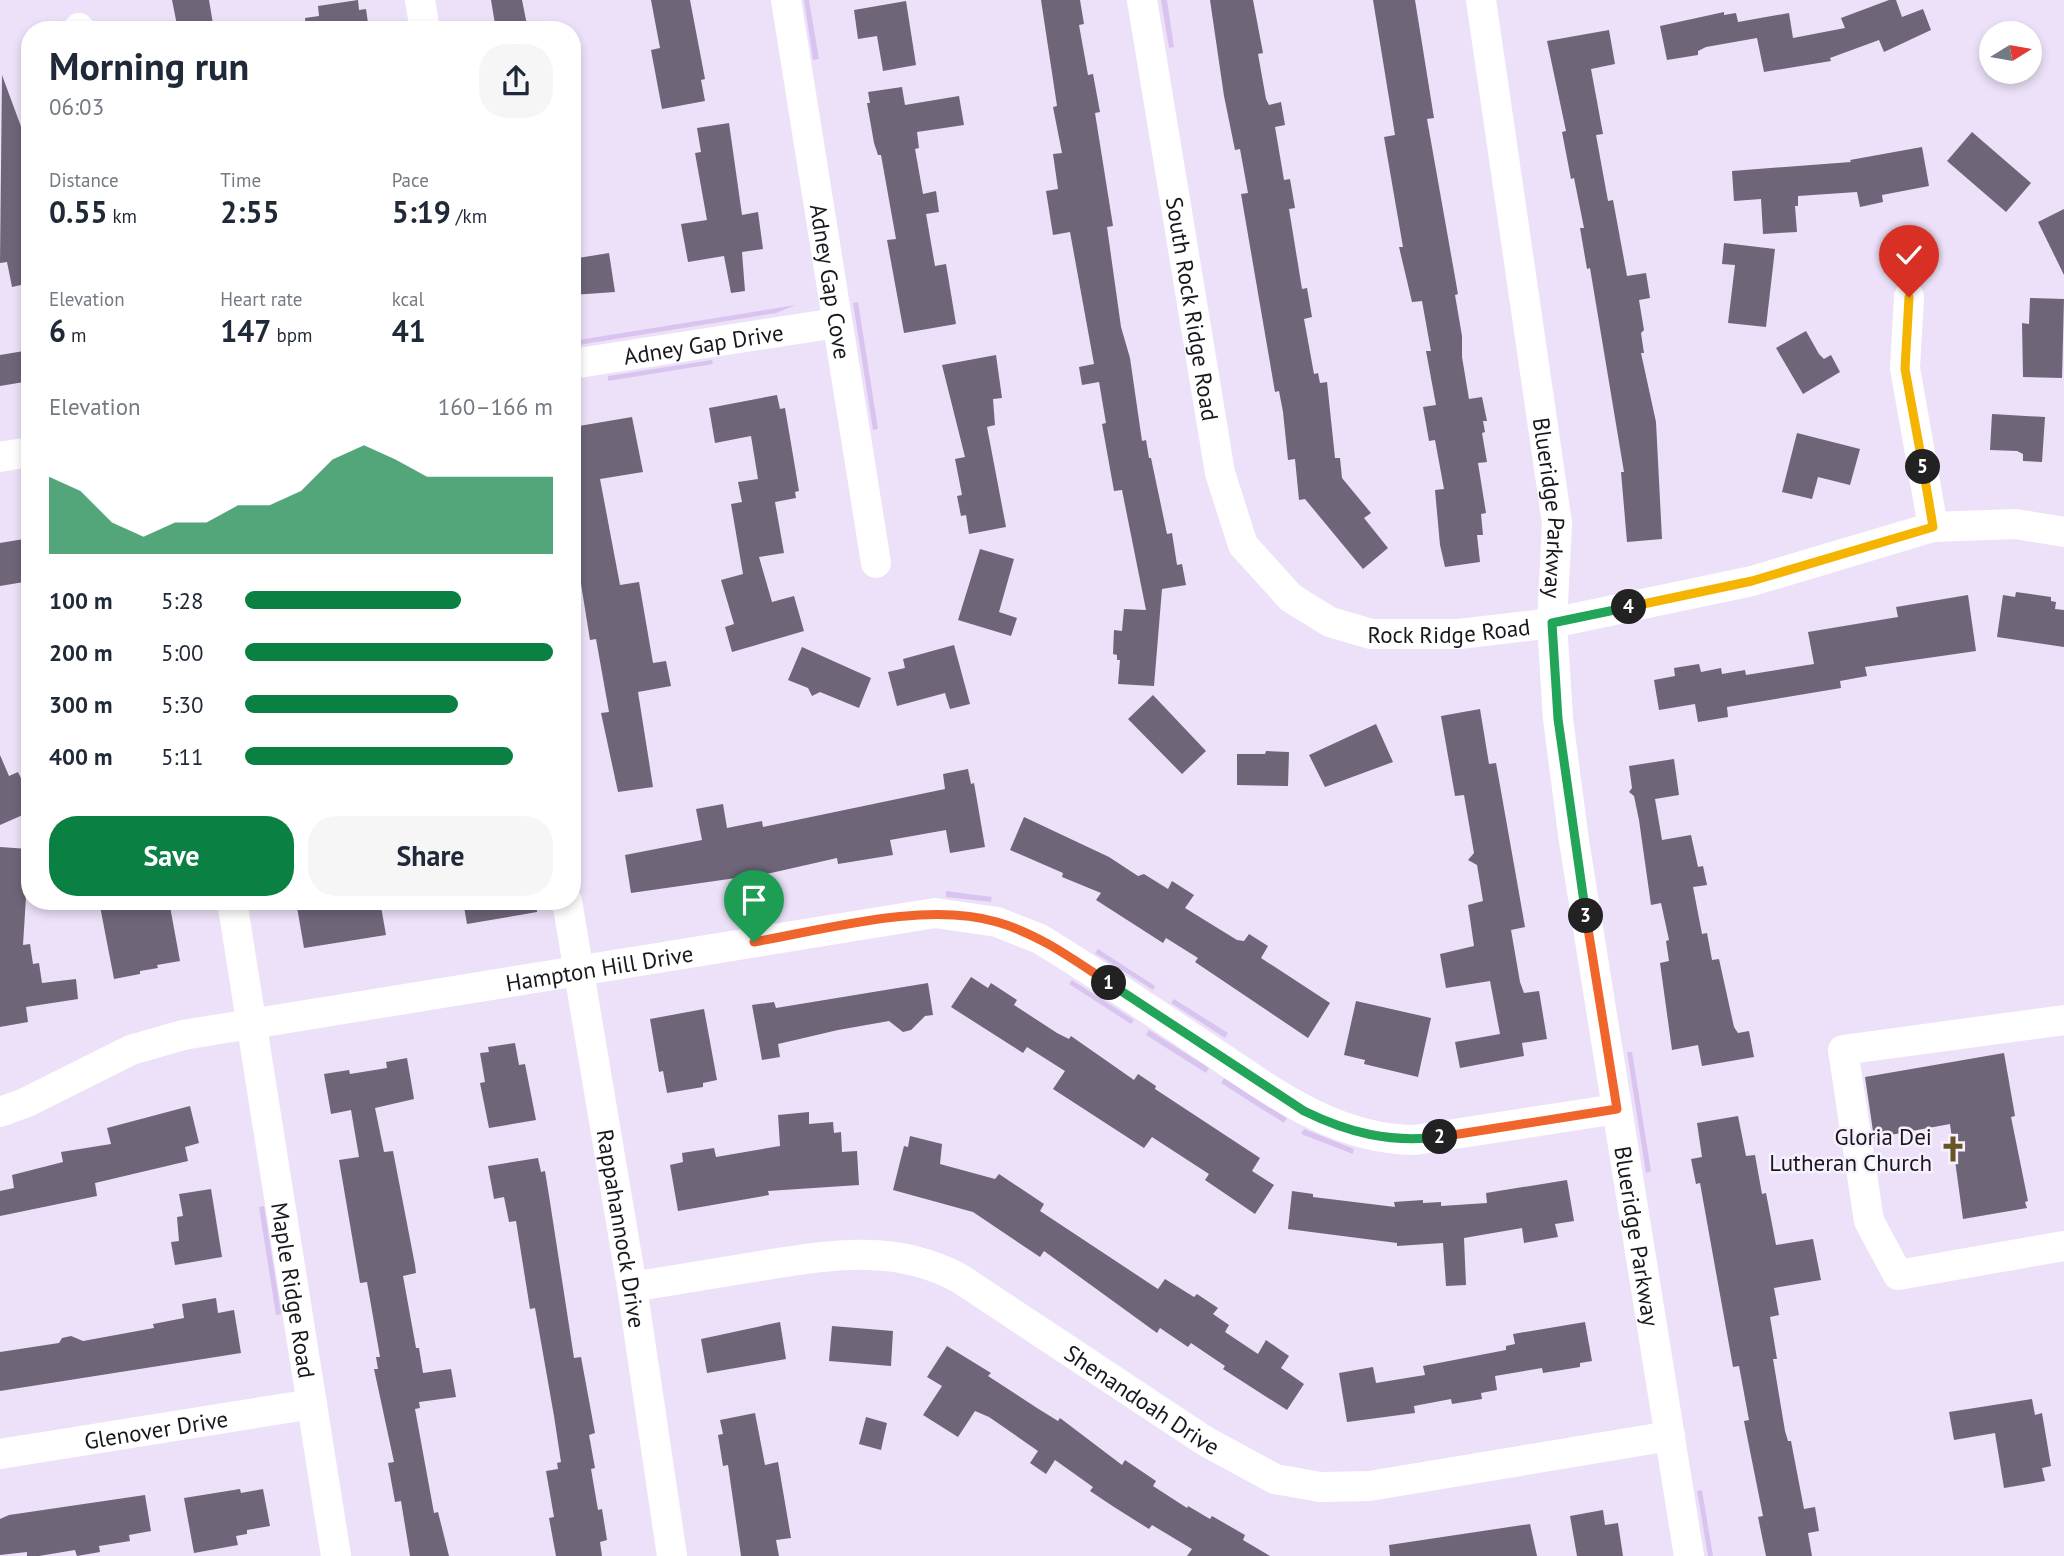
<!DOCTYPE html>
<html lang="en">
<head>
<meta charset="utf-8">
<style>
  body { margin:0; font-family:"PT Sans",sans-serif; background:#f6f6f7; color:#1f2937; height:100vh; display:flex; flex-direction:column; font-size:26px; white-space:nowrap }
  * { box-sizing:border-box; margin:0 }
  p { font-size:23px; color:#747a83 }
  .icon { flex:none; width:38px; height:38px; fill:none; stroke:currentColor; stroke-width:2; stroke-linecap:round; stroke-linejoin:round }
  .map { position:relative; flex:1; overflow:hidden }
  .side { position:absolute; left:21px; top:21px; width:560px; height:889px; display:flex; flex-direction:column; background:#fff; border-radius:28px; box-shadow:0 4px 10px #0003 }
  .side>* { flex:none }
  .needle { width:46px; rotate:79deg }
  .fabs { position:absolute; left:1979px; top:21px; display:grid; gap:14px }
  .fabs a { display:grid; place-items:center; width:63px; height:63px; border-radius:50%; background:#fff; box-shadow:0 4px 10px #0003; font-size:35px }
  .pin { position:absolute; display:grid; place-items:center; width:60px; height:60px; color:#fff; margin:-72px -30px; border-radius:50% 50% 50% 0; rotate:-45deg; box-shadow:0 0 7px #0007 }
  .pin .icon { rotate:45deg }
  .km { position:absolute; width:35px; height:35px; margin:-18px; border-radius:50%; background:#222; color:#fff; font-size:19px; line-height:35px; text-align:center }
  .round { display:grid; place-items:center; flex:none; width:74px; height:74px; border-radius:28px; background:#f6f6f7 }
  .head { display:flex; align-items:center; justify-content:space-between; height:119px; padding:0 28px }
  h1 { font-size:38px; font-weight:700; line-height:52px }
  .figures { display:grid; grid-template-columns:repeat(3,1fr); gap:10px; height:119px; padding:7px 28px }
  .figures div { display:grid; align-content:center }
  .figures b { font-size:30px; font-weight:700 }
  .figures small { font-size:19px; font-weight:400 }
  .figures p { font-size:19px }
  .chart { height:196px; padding:14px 28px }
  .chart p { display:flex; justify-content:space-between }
  .chart svg { width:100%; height:126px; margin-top:7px; fill:#0b8043; opacity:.7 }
  .button { display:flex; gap:14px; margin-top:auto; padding:14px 28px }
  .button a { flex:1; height:80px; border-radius:28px; background:#0b8043; color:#fff; font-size:28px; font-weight:700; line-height:80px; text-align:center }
  .button a+a { background:#f6f6f7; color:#1f2937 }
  ul { padding:0 28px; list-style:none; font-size:23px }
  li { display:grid; grid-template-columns:112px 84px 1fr; align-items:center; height:52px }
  li i { height:18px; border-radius:9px; background:#0b8043 }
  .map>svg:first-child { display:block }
</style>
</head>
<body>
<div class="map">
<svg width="2064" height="1556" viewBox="0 0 2064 1556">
  <rect width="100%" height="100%" fill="#ece1f8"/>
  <g fill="#d9c4f0">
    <polygon points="804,0 809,0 819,59 813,60"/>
    <polygon points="1161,0 1167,0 1174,47 1169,48"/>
    <polygon points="858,302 878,429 873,430 853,303"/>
    <polygon points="796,305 776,313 572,346 572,341"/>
    <polygon points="712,360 713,364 608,381 608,376"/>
    <polygon points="946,891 992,897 991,902 946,897"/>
    <polygon points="1098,949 1155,986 1153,990 1095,953"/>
    <polygon points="1072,980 1134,1020 1131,1024 1069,984"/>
    <polygon points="1174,999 1228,1033 1225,1038 1171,1003"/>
    <polygon points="1149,1030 1209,1068 1206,1073 1146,1035"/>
    <polygon points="1627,1052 1632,1052 1651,1171 1646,1173"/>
    <polygon points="1224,1078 1287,1118 1284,1123 1221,1083"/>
    <polygon points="1304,1129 1354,1149 1353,1154 1301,1134"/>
    <polygon points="264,1206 281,1314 276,1315 259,1207"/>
    <polygon points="1702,1490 1713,1556 1708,1556 1697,1491"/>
  </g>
  <g fill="#6e6579">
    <polygon points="172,0 209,0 214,30 178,30"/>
    <polygon points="358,0 359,10 366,9 369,30 306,30 305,18 319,16 318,6"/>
    <polygon points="491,0 522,0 528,30 496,30"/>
    <polygon points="651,0 690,0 705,79 701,80 705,101 662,109 651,50 660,48"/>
    <polygon points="1041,0 1080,0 1084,24 1079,25 1088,75 1093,74 1100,112 1095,113 1113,226 1107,227 1121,327 1130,358 1142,441 1146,440 1149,458 1151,458 1167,534 1172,533 1177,565 1182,564 1186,585 1162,589 1154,686 1118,684 1120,660 1117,660 1117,655 1113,654 1114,630 1122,631 1124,609 1146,610 1122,490 1114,491 1102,424 1106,423 1099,382 1082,385 1079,367 1094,364 1070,232 1053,235 1046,191 1058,189 1053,154 1062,153 1053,107 1057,106"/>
    <polygon points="1210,0 1253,0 1263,53 1258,54 1266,99 1269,105 1281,102 1285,125 1275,127 1284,180 1290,179 1295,208 1289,209 1302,289 1307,288 1312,317 1304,319 1314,374 1318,373 1320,383 1327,382 1335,458 1340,458 1342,478 1371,513 1364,518 1388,548 1363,569 1305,499 1299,500 1295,459 1288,460 1283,412 1279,391 1275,392 1241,194 1248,193 1240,149 1235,150 1224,96"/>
    <polygon points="1373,0 1415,0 1434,118 1427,119 1458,294 1455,295 1462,336 1462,357 1469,399 1482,397 1487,421 1483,421 1485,432 1482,433 1487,462 1478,463 1486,513 1481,514 1483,535 1477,535 1480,562 1445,567 1440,545 1435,490 1444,489 1435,440 1429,441 1423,407 1436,405 1426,351 1431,351 1429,340 1422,301 1412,302 1399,247 1403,247 1384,137 1395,135"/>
    <polygon points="1889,0 1896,0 1902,17 1923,9 1931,30 1884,52 1879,40 1830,58 1831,61 1764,72 1757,38 1706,47 1698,51 1698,55 1667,60 1660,26 1724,12 1724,15 1736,13 1738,22 1789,13 1793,38 1845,28 1841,18"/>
    <polygon points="906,1 916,65 883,71 877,36 858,39 854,10"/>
    <polygon points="1609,30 1615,64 1591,69 1603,134 1596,135 1608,201 1613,200 1627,276 1646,273 1650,298 1639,300 1644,330 1641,333 1644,353 1641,353 1656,422 1662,539 1627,542 1621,472 1624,472 1590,268 1587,269 1580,228 1584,228 1574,178 1571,179 1562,132 1566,131 1547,41"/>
    <polygon points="2,75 23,132 30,131 30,283 12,287 7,262 0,263"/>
    <polygon points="902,87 905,105 959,96 964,125 917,132 919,148 915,149 923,194 936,191 939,212 926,214 935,266 946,264 956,324 904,333 887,240 896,239 881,155 878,155 874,143 867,103 870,103 868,92"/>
    <polygon points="729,123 742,215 758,212 763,249 742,252 745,291 731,293 724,256 688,262 681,224 707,220 695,153 701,152 697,128"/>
    <polygon points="1972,132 2031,183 2006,212 1947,161"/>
    <polygon points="1922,147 1929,186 1882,195 1883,202 1860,207 1857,192 1798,196 1798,206 1795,206 1797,232 1763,234 1761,199 1734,201 1732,171 1851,162 1850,160"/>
    <polygon points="2064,209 2064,275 2038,222"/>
    <polygon points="1724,243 1775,249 1766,327 1728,323 1735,265 1722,264"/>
    <polygon points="609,253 615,292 572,295 572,259"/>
    <polygon points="2030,298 2064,299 2062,378 2023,377 2022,323 2029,324"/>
    <polygon points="1806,331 1819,354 1824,359 1831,355 1840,372 1803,394 1776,348"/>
    <polygon points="30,350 30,381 0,386 0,355"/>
    <polygon points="996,355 1002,398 993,399 995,425 987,427 1006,527 969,534 966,515 961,516 957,496 962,495 955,459 965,457 942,365"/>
    <polygon points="777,395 780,409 785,408 799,491 795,492 796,498 775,502 784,553 759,557 772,602 794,596 804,631 732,652 725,627 734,624 721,580 743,574 731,504 742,502 738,482 758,479 751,436 715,443 709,408"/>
    <polygon points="1992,414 2045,417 2042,462 2023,461 2023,454 2017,451 1990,450"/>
    <polygon points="632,417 643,472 600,479 620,585 639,582 653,663 666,661 671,686 638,692 653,787 618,792 601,713 609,712 596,639 590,640 572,528 572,431 580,430 579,426"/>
    <polygon points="1797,433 1860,449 1850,485 1818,477 1812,499 1782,492"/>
    <polygon points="30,538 30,581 0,586 0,543"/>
    <polygon points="980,549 1014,559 999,612 1017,618 1011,636 958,620"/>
    <polygon points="2016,592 2051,597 2051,601 2056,602 2055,609 2064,610 2064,647 1997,637 2003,595 2015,597"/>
    <polygon points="1968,595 1976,651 1865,667 1867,676 1840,681 1841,688 1727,707 1728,717 1698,722 1695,704 1659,710 1654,680 1675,676 1674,668 1699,664 1701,672 1721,668 1722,674 1745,670 1746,675 1814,664 1808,632 1898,617 1896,607"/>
    <polygon points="954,645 970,704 950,709 945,693 897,706 888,672 905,668 903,659"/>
    <polygon points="802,647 871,678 859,708 820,692 812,696 808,688 788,680"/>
    <polygon points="1153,695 1206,751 1182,774 1128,719"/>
    <polygon points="1480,709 1489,764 1496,763 1525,927 1511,930 1520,982 1524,993 1539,991 1547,1039 1522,1043 1524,1056 1460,1068 1455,1042 1500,1034 1490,981 1446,988 1440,954 1474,946 1468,905 1483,901 1477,865 1468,860 1474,853 1464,795 1455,796 1441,716"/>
    <polygon points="1376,724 1393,762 1325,787 1309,755"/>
    <polygon points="1266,751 1289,752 1288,786 1237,785 1237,754 1265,754"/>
    <polygon points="0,755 9,776 18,772 30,797 21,803 25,814 0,825"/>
    <polygon points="1674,759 1679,795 1655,799 1662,840 1691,835 1698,867 1703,866 1707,885 1693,887 1702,934 1707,933 1712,960 1719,959 1734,1027 1738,1033 1749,1031 1754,1057 1702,1066 1698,1045 1672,1050 1660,963 1669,961 1666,941 1669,940 1661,903 1651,905 1639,820 1634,796 1629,792 1632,788 1629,766"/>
    <polygon points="968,769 971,784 974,783 985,847 950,853 946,830 890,840 893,855 838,864 837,858 771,873 631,893 625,855 702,840 696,809 723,804 727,828 762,821 763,827 945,789 943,774"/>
    <polygon points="1024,817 1109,857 1138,876 1144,874 1168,889 1172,881 1194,895 1185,908 1237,940 1244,941 1249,934 1268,946 1261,958 1330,1003 1308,1038 1195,962 1198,958 1166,938 1163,943 1096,900 1101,893 1062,877 1063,873 1010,850"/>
    <polygon points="0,847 29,849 23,945 30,944 33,964 39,963 42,983 76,979 78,999 26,1007 28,1022 0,1027"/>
    <polygon points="99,901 169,901 180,961 157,965 158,968 140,971 140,974 114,979"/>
    <polygon points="317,901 380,901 386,935 304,948 297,907"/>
    <polygon points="463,901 536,901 537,912 467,924"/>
    <polygon points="971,977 988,988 991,983 1017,1000 1014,1005 1057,1033 1069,1039 1071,1036 1134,1080 1138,1074 1156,1086 1155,1089 1260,1158 1252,1171 1274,1185 1255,1214 1205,1180 1209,1174 1152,1137 1144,1148 1053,1089 1065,1071 1027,1047 1023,1053 951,1007"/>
    <polygon points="928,983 933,1015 925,1016 911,1030 903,1032 889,1021 838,1030 778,1044 780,1057 762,1060 752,1005 774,1002 776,1008"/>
    <polygon points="1356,1001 1431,1018 1418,1077 1364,1064 1365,1060 1344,1055"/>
    <polygon points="704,1009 717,1080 703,1083 703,1087 667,1093 663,1071 659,1072 650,1019"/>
    <polygon points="515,1043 519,1065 525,1064 536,1120 489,1128 480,1083 485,1082 480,1053 489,1052 488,1047"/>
    <polygon points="2004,1053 2015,1116 2011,1117 2028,1201 2025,1202 2027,1208 1963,1219 1950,1124 1874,1138 1865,1077"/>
    <polygon points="407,1058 414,1099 375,1108 384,1152 393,1151 415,1265 416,1273 403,1276 416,1348 419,1348 423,1373 451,1369 456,1397 419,1402 420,1408 415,1409 434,1513 438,1512 449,1556 410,1556 401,1501 395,1502 388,1463 394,1462 374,1369 378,1369 376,1357 380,1357 367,1282 360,1283 339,1160 359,1157 351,1110 331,1114 324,1074 349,1070 350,1074 387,1068 386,1062"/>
    <polygon points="190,1106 199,1143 185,1147 188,1161 95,1183 97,1196 0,1216 0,1191 14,1188 12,1175 63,1162 61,1152 111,1144 107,1128"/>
    <polygon points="809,1112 809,1124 833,1122 834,1133 841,1132 842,1152 857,1151 859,1185 768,1191 769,1195 678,1211 670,1165 683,1162 682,1153 714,1148 716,1157 780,1146 778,1115"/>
    <polygon points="1738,1116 1746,1156 1755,1155 1762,1194 1766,1193 1776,1245 1813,1239 1821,1280 1774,1288 1779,1315 1770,1317 1777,1359 1773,1359 1785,1431 1788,1441 1791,1441 1804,1509 1815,1507 1819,1531 1808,1533 1812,1556 1766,1556 1758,1517 1763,1516 1744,1421 1749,1420 1739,1366 1733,1367 1700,1183 1696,1184 1691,1159 1702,1157 1697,1123"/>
    <polygon points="910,1136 942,1144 940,1164 995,1179 999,1174 1044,1204 1040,1211 1158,1289 1165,1279 1194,1297 1197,1294 1218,1308 1213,1314 1229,1325 1225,1332 1258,1354 1266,1340 1289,1356 1281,1368 1304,1384 1287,1410 1223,1369 1225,1366 1191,1343 1188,1347 1160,1328 1157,1333 1044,1251 1040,1257 973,1212 893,1190 904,1146 908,1147"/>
    <polygon points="538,1158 541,1172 545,1171 550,1202 574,1358 581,1357 595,1433 589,1435 595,1468 591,1469 598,1510 602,1509 607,1540 600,1542 602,1556 556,1556 549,1518 554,1517 546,1471 558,1469 557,1463 561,1462 554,1416 535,1308 530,1309 516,1221 509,1222 504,1197 494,1199 488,1166"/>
    <polygon points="1567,1180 1574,1221 1555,1224 1558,1237 1524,1243 1522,1228 1464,1238 1466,1285 1446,1286 1443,1243 1397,1246 1397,1243 1288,1229 1292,1191 1313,1194 1313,1197 1395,1207 1394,1202 1423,1200 1423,1203 1441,1202 1441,1206 1487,1203 1486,1193"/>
    <polygon points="211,1189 222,1257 175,1265 171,1242 179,1241 177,1217 183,1216 179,1194"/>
    <polygon points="216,1298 218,1313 234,1310 241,1353 0,1391 0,1352 59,1343 62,1338 71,1336 83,1341 154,1328 153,1324 184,1318 182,1304"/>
    <polygon points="780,1322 786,1359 707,1373 701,1339"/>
    <polygon points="1585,1322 1592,1361 1580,1363 1580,1367 1543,1373 1542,1368 1495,1376 1497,1390 1481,1393 1482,1399 1452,1404 1451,1399 1414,1406 1415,1413 1347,1422 1339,1373 1373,1367 1376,1383 1425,1375 1423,1366 1506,1350 1506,1346 1515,1344 1513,1334"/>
    <polygon points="832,1326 893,1331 891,1366 829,1361"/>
    <polygon points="947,1346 991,1373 988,1376 1037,1408 1058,1421 1060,1418 1122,1465 1125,1460 1156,1481 1153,1486 1187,1508 1188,1506 1210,1519 1212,1516 1245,1535 1243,1540 1270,1556 1187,1556 1192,1549 1152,1525 1149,1529 1114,1507 1090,1491 1093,1487 1055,1460 1046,1474 1030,1463 1038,1451 989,1417 975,1411 958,1437 923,1415 942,1386 927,1377"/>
    <polygon points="2032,1399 2035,1415 2042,1413 2051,1466 2042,1468 2045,1481 2004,1488 1995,1433 1954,1440 1949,1412"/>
    <polygon points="755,1413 765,1465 778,1462 791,1538 776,1540 779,1556 741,1556 728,1465 723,1466 718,1435 723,1434 720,1420"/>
    <polygon points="866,1417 887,1423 881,1450 859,1444"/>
    <polygon points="240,1489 241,1493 263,1489 270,1526 247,1530 247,1534 236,1536 238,1545 194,1553 184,1498"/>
    <polygon points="145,1495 151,1531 129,1535 130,1541 99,1546 100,1552 77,1556 75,1550 39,1556 27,1556 27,1552 0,1555 0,1519 9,1515"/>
    <polygon points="1603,1510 1605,1525 1618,1523 1623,1556 1577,1556 1570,1516"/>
    <polygon points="1530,1524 1537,1556 1390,1556 1389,1545"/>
  </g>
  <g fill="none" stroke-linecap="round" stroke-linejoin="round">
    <g stroke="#fff" stroke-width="30">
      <polyline points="420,0 425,30"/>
      <path id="s1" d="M786 0 876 563"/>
      <path id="s2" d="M1142 0 1220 473 1243 545 1291 598 1330 622 1371 634H1459L1552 623 1752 581 1933 527 2016 524 2064 532"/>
      <path id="s3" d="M1481 0 1557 523 1552 623 1558 719 1574 841 1689 1556"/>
      <polyline points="79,28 79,30"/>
      <polyline points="1909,297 1905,368 1933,527"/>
      <path id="s4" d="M572 364 836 323"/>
      <polyline points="0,457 30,452"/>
      <path id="s5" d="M232 901 336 1556"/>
      <path id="s6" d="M567 901 632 1287 672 1556"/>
      <polyline points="2064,1020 1843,1050 1869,1221 1898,1275 2064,1246"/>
      <path id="s7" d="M0 1112 25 1103 131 1050 183 1035 935 913 997 922 1040 939C1094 972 1146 1007 1198 1042 1265 1086 1331 1140 1415 1140L1617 1109"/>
      <path id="s8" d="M632 1287C674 1280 717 1273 760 1266 829 1255 894 1243 959 1278L1205 1441 1275 1479 1320 1487 1369 1486 1670 1436"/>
      <path id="s9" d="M0 1454 312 1404"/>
    </g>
  </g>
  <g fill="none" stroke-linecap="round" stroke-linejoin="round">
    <g stroke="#fff" stroke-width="14">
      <path id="split-1" d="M754 942C827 929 926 901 997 922 1039 934 1074 960 1109 983"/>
    </g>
    <g stroke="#fff" stroke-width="14">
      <path id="split-2" d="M1109 983 1304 1111C1349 1133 1390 1143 1440 1137"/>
    </g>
    <g stroke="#fff" stroke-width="14">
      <polyline id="split-3" points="1440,1137 1617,1109 1586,916"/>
    </g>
    <g stroke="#fff" stroke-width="14">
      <polyline id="split-4" points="1586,916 1558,719 1552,623 1629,607"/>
    </g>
    <g stroke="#fff" stroke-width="14">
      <polyline id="split-5" points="1629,607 1752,581 1933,527 1923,467"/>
    </g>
    <g stroke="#fff" stroke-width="14">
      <polyline id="split-6" points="1909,297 1905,369 1923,467"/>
    </g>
    <use href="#split-1" stroke="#f0652b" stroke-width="9"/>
    <use href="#split-2" stroke="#22a559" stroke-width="9"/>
    <use href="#split-3" stroke="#f0652b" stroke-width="9"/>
    <use href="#split-4" stroke="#22a559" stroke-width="9"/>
    <use href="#split-5" stroke="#f5b400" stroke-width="9"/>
    <use href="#split-6" stroke="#f5b400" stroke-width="9"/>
  </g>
  <defs>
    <g id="church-bare" transform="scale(2.1)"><path d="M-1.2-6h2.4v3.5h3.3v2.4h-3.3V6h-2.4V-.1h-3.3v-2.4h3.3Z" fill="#675523" stroke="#f7f1fe" stroke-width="2.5" paint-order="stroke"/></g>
  </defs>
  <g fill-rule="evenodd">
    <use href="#church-bare" x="1953" y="1149"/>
  </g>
  <g text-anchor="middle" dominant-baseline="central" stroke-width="5" stroke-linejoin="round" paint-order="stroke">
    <g font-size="23" fill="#1a161e" stroke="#f7f1fe">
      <text stroke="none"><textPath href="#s1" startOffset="285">Adney Gap Cove</textPath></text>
      <text stroke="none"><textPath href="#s2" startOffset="313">South Rock Ridge Road</textPath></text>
      <text stroke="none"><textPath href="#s4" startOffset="133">Adney Gap Drive</textPath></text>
      <text stroke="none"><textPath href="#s3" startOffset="513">Blueridge Parkway</textPath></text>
      <text stroke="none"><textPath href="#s2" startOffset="793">Rock Ridge Road</textPath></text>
      <text stroke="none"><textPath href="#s7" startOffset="621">Hampton Hill Drive</textPath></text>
      <text stroke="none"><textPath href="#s6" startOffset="332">Rappahannock Drive</textPath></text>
      <text stroke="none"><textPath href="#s3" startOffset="1248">Blueridge Parkway</textPath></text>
      <text stroke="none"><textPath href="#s5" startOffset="394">Maple Ridge Road</textPath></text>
      <text stroke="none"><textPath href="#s8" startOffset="553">Shenandoah Drive</textPath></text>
      <text stroke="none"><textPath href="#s9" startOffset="158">Glenover Drive</textPath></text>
    </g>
    <g font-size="23" fill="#1a161e" stroke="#f7f1fe" text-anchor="end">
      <text x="1932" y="1136">Gloria Dei<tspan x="1932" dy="26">Lutheran Church</tspan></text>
    </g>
  </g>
</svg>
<div class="fabs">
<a><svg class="needle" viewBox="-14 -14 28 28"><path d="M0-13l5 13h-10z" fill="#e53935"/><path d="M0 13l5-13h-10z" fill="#747a83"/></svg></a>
</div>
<div class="pin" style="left:754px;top:942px;background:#1e9e55"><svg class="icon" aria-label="arrive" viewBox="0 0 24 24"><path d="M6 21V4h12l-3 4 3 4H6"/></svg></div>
<div class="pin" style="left:1909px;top:297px;background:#d93025"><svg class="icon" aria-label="check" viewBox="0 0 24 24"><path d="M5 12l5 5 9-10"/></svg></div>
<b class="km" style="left:1109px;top:983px">1</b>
<b class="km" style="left:1440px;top:1137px">2</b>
<b class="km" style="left:1586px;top:916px">3</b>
<b class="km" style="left:1629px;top:607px">4</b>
<b class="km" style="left:1923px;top:467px">5</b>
<section class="side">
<div class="head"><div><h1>Morning run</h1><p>06:03</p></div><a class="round"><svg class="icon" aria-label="share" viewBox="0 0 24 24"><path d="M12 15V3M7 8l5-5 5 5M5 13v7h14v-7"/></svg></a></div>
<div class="figures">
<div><p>Distance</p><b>0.55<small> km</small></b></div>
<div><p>Time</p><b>2:55</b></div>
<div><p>Pace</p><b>5:19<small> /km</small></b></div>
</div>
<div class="figures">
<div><p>Elevation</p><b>6<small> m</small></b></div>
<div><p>Heart rate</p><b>147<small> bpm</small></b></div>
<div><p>kcal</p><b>41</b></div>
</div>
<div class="chart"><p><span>Elevation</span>160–166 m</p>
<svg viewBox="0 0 160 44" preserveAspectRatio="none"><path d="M0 44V17L10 22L20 33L30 38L40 33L50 33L60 27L70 27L80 22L90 11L100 6L110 11L120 17L130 17L140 17L150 17L160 17V44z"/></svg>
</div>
<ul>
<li><b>100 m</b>5:28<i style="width:70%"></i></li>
<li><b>200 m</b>5:00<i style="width:100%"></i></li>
<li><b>300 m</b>5:30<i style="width:69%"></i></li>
<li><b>400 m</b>5:11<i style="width:87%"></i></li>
</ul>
<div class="button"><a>Save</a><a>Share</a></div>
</section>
</div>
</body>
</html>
